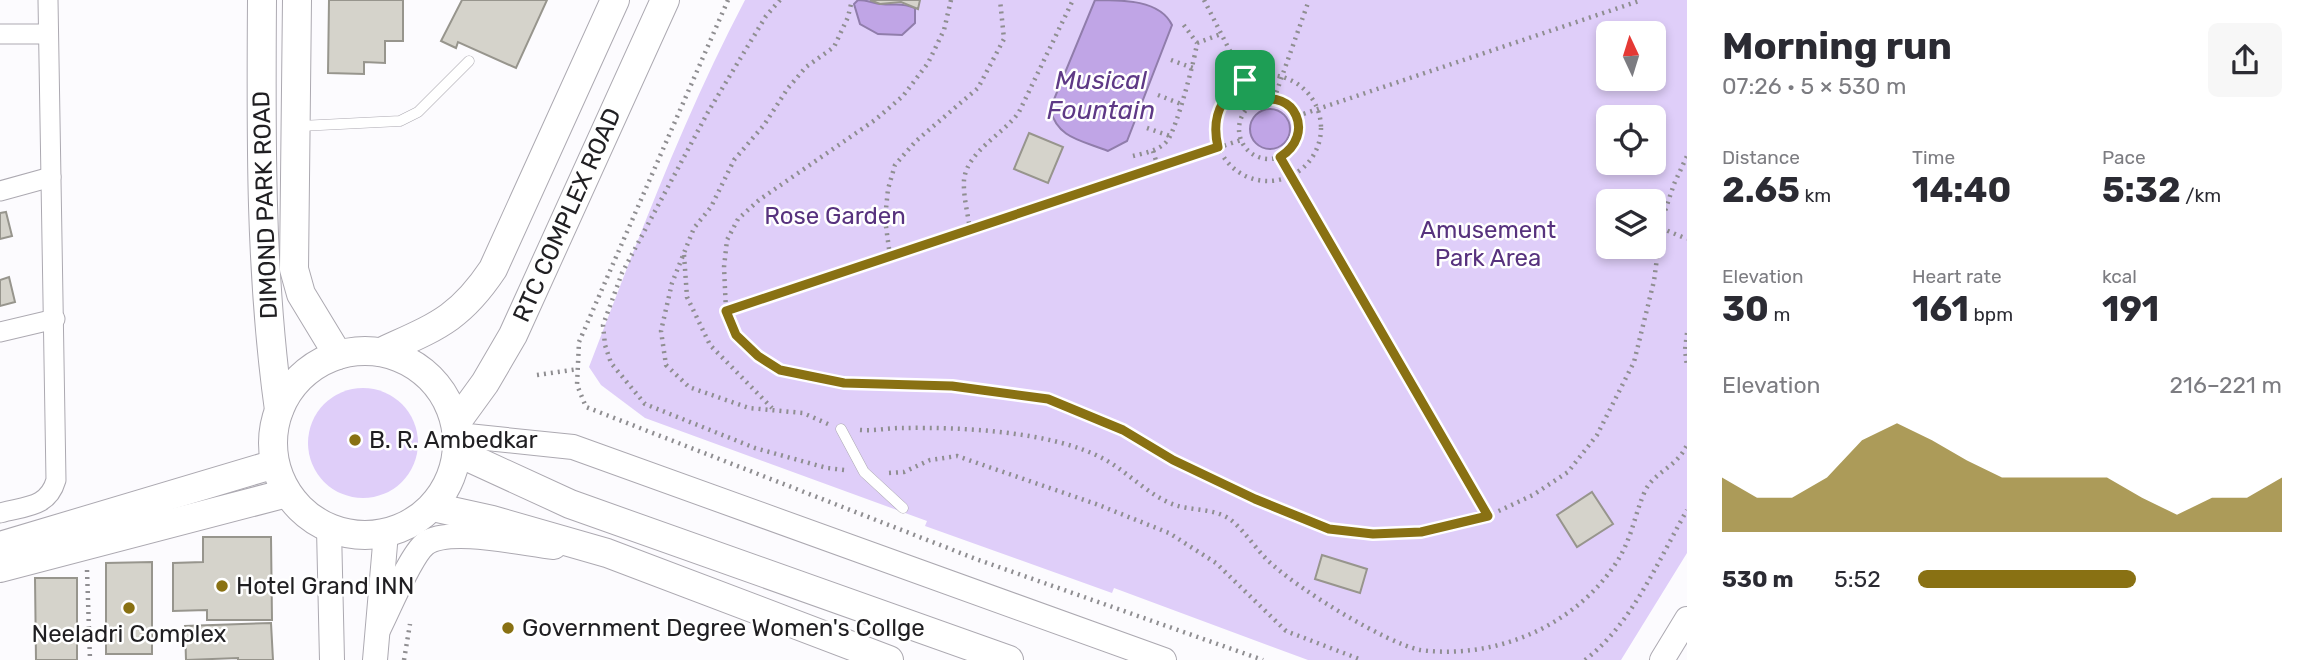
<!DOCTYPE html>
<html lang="en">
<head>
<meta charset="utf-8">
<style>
  body { margin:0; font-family:Rubik,sans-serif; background:#f7f7f7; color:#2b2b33; height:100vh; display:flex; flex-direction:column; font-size:26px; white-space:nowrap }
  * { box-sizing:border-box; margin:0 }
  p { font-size:23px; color:#7c7c81 }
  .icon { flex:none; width:38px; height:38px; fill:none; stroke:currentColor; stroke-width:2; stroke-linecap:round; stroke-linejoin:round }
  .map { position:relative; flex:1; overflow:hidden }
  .drawer { display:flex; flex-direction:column; background:#fff; width:630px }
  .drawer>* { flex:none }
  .needle { width:46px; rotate:356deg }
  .tools { position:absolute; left:1596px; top:21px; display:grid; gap:14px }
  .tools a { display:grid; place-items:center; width:70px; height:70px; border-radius:10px; background:#fff; box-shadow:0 4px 10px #0003; font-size:35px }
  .pin { position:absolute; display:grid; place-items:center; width:60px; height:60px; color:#fff; margin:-30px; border-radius:14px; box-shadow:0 4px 10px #0006 }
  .round { display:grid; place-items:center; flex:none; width:74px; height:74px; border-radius:10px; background:#f7f7f7 }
  .head { display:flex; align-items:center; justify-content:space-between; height:119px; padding:0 35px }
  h1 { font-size:38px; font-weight:700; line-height:52px }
  .metrics { display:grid; grid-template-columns:repeat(3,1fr); gap:10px; height:119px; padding:7px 35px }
  .metrics div { display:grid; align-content:center }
  .metrics b { font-size:35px; font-weight:700 }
  .metrics small { font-size:19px; font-weight:400 }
  .metrics p { font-size:19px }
  .chart { height:196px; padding:14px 35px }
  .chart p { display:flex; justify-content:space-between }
  .chart svg { width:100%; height:126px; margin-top:7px; fill:#897113; opacity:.7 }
  ul { padding:0 35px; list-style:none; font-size:23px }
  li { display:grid; grid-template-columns:112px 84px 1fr; align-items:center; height:52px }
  li i { height:18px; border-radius:9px; background:#897113 }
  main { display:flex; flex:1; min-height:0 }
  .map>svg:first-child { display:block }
</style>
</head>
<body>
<main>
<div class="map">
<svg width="1687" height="660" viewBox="0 0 1687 660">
  <rect width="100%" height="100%" fill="#fcfbfe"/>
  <g fill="#dfcef9" fill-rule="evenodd">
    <path d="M745 0H1687V553L1621 660H1308L1114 588 1112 593 925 526 927 521 645 418 601 385 589 367C637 242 683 118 745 0ZM1608 33H1654V79H1608ZM1608 117H1654V163H1608ZM1608 201H1654V247H1608Z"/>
    <circle cx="363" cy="443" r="55"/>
  </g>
  <g fill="#c0a5e6" stroke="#907dab" stroke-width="2">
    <path d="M858 0C867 0 873 3 881 4 896 6 900 2 915 8V23L902 35 878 34 860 24 854 4Z"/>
    <path d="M1095 0C1124 0 1160 0 1172 25L1127 141 1108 151C1081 140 1058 139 1050 109Z"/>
    <circle cx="1270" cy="129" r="20"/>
  </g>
  <g fill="#d5d3cb" stroke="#97958d" stroke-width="2">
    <polygon points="329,0 403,0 403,41 385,41 385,63 364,62 364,74 328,73"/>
    <polygon points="462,0 547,0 516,68 458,42 456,48 441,41"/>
    <polygon points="870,0 920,0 918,9 901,2 880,4"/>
    <polygon points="1029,133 1063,147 1048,183 1014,169"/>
    <polygon points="6,212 12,236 0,239 0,213"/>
    <polygon points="9,277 15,302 0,306 0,280"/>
    <polygon points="1592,492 1613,524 1577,547 1557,515"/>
    <polygon points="203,537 271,537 272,620 207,620 207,610 173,611 173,563 203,562"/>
    <polygon points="1322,555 1367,569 1360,593 1315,579"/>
    <polygon points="152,562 152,654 106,654 106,563"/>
    <polygon points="35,578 77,578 77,660 36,660"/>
    <polygon points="271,623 273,660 238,660 238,658 186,660 185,626"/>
  </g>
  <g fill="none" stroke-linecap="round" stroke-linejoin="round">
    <g stroke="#aca9b1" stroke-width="11">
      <g id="service">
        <polyline points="300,126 400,121 418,112 469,61"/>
        <polyline points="841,429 864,472 903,508"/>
      </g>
    </g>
    <g stroke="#aca9b1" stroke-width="21">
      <g id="minor">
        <polyline points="0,34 47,34"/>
        <polyline points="0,191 51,177"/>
        <polyline points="0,332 55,319"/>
        <path d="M0 513C25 506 48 508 56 480L48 0"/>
      </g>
    </g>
    <g stroke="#aca9b1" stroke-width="26">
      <g id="tertiary">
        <polyline points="458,435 573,447 1164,660"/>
        <polyline points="329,529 332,660"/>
        <path d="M378 630C388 611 410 556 425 544 449 526 524 544 554 547"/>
        <polyline points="375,660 386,533"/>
        <polyline points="1662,660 1687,619"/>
      </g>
    </g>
    <g stroke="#aca9b1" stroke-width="30">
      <g id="secondary">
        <path d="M262 0C261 137 260 274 279 410"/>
        <polyline points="297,0 294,269 301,294 338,355"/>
        <circle cx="365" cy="443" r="92"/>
        <path d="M381 352C435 327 459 320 493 269L615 0"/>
        <polyline points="456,423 485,383 513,335 665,0"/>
        <polyline points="457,452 570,504 1009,660"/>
        <polyline points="433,507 492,520 607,553 889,660"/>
        <polyline points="0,546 275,464"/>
        <polyline points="0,568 287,493"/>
      </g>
    </g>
    <g stroke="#8f8e91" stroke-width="4.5" stroke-dasharray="2 5" stroke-linecap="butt">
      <polyline points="728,0 579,342 577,385 586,407 976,559 1263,660"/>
      <polyline points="780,0 766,16 708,112 622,273 603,325 605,345 611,363 645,404 755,448 827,468 845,470"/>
      <polyline points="951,0 944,30 928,63 903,96 875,120 759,200 738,219 727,240 724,267 726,311 735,335 758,356 780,370 844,383 952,385 1048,399 1123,431 1173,460 1255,499 1329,529 1373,534 1421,532 1488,516 1533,495 1568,472 1597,435 1634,362 1654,281 1662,220 1674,184 1687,156"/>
      <polyline points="1204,0 1256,102"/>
      <polyline points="1197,43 1221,34"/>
      <polyline points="1171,60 1193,68"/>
      <circle cx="1268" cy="128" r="53"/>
      <polyline points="1158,95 1181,104"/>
      <circle cx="1269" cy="129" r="30"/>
      <polyline points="1274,99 1309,0"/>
      <polyline points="1297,116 1642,0"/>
      <polyline points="1147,128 1170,136"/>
      <polyline points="1153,151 1158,167"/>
      <path d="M1133 156C1144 153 1159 151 1167 141 1176 131 1195 59 1197 43L1183 24"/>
      <polyline points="1280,157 1488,516"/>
      <polyline points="1661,228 1687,239"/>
      <path d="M970 230C968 214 963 196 964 180 967 151 1004 134 1019 112L1073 0"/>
      <polyline points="684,255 687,297 710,345 772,408"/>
      <polyline points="890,256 885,219 888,189 895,165 916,141 978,88 1004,39 1000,0"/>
      <polyline points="726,311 1241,140"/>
      <polyline points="1687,333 1685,350 1687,366"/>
      <polyline points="537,375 578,369"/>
      <polyline points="828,424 803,413 749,408 689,387 666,365 661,331 672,283 694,228 711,207 734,160 764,125 788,88 806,67 834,47 848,17 852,0"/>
      <path d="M860 430C874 431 888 428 902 428 961 427 1052 431 1104 459 1128 472 1149 496 1175 505 1192 511 1215 508 1231 520 1247 533 1258 553 1274 566 1302 591 1384 642 1420 650 1497 660 1577 625 1618 560 1633 535 1634 516 1645 491 1654 472 1677 467 1687 445"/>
      <polyline points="889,473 904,472 930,460 957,456 1096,504 1169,533 1216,563 1286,631 1362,660"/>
      <polyline points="87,570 90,660"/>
      <polyline points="404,660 410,624"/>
      <path d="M1585 660C1632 624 1658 561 1687 510"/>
    </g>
    <use href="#service" stroke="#fff" stroke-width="10"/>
    <use href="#minor" stroke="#fff" stroke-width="19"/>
    <use href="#tertiary" stroke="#fff" stroke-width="24"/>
    <use href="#secondary" stroke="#fff" stroke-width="28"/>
  </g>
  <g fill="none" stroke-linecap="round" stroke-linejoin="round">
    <g stroke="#fff" stroke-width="14">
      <path id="route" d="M1245 80 1256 102C1295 87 1316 135 1280 157L1488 516 1421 532 1373 534 1329 529 1255 499 1173 460 1123 430 1048 399 952 386 844 383 780 370 758 356 736 335 726 311 1218 147C1211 118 1220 97 1245 80Z"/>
    </g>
    <use href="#route" stroke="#897113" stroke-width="9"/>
  </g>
  <g fill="#897113" stroke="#fff" stroke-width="2.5">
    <circle cx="355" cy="440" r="7"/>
    <circle cx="222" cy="586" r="7"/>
    <circle cx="129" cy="608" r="7"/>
    <circle cx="508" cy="628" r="7"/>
  </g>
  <g text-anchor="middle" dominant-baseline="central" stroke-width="5" stroke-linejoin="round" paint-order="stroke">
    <g font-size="24" fill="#201f22" stroke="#fff">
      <text transform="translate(265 205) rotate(-92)">DIMOND PARK ROAD</text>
      <text transform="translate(567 215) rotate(-66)">RTC COMPLEX ROAD</text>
    </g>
    <g font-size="24" fill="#57327e" stroke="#fff">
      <text x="835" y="216">Rose Garden</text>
      <text x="1488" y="230">Amusement<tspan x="1488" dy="28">Park Area</tspan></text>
    </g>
    <g font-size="24" fill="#201f22" stroke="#fff" text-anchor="start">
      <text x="369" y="440">B. R. Ambedkar</text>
      <text x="236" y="586">Hotel Grand INN</text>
      <text x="522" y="628">Government Degree Women's Collge</text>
      <text x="129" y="634" text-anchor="middle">Neeladri Complex</text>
    </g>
    <g font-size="26" font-style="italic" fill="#5e3986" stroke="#fff">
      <text x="1101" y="80">Musical<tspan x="1101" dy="30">Fountain</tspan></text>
    </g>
  </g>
</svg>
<div class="tools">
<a><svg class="needle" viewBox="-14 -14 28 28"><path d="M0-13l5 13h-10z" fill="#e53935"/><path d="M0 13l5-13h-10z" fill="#7c7c81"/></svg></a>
<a><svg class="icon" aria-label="locate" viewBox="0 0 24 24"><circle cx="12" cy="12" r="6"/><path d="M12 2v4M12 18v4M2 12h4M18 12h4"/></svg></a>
<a><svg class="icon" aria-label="layers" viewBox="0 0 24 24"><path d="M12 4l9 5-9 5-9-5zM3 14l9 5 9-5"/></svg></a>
</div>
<div class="pin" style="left:1245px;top:80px;background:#1e9e55"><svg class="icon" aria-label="arrive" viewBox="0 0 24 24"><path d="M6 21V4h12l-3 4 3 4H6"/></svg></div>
</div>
<section class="drawer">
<div class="head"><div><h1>Morning run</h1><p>07:26 · 5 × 530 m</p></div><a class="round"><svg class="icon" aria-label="share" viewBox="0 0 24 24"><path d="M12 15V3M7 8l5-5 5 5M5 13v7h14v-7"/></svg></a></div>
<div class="metrics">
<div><p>Distance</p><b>2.65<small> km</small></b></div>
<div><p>Time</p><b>14:40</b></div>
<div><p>Pace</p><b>5:32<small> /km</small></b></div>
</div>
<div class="metrics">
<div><p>Elevation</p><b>30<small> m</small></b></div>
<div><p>Heart rate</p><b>161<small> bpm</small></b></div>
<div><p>kcal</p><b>191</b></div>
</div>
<div class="chart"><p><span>Elevation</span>216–221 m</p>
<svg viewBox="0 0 160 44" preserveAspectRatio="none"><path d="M0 44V25L10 32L20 32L30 25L40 12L50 6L60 12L70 19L80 25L90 25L100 25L110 25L120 32L130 38L140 32L150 32L160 25V44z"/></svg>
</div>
<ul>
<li><b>530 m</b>5:52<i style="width:60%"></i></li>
</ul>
</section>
</main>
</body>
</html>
